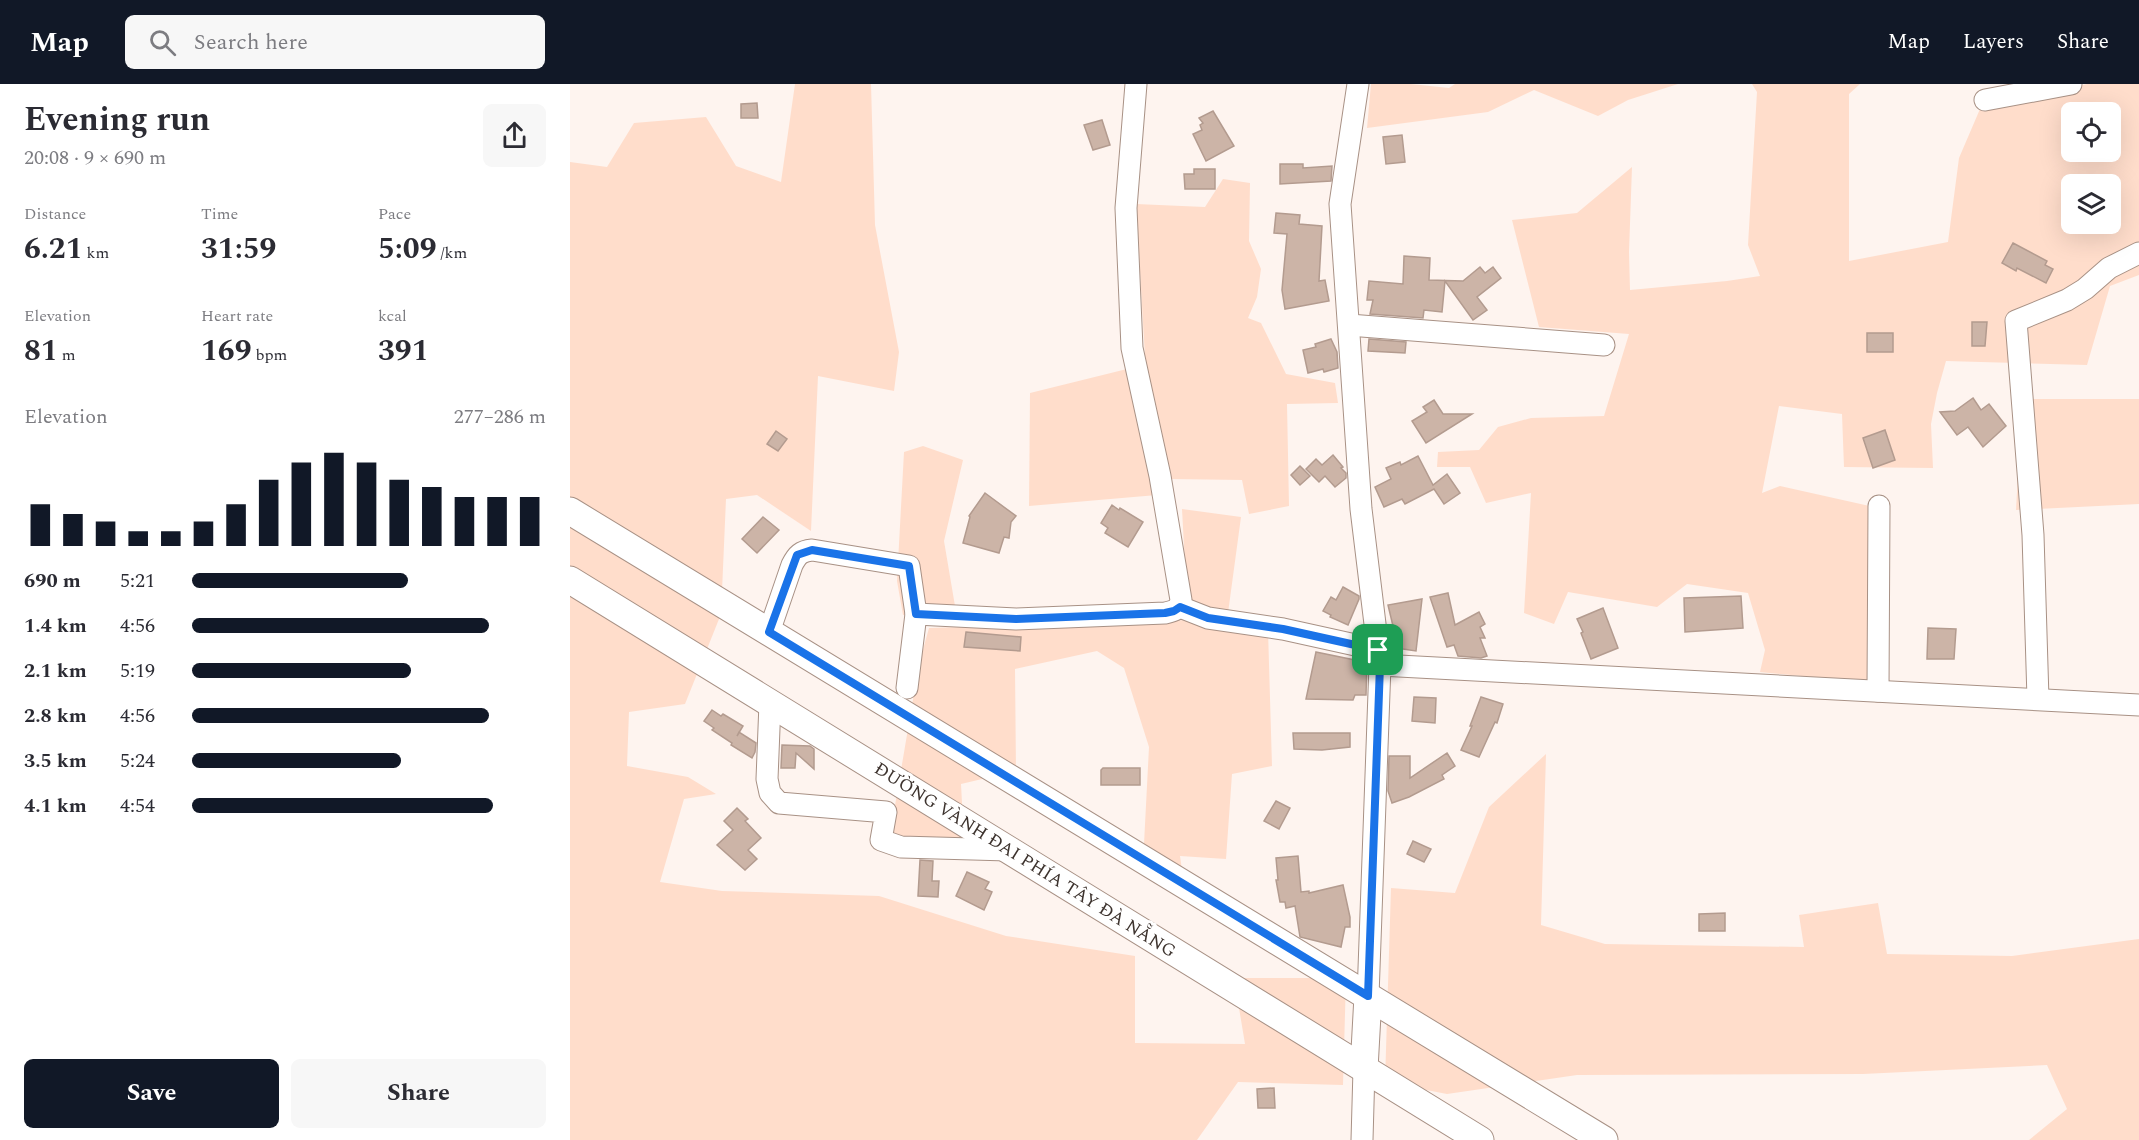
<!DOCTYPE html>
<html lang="en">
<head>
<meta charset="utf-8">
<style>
  body { margin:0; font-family:Spectral,serif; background:#f7f7f7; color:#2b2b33; height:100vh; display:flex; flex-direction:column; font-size:22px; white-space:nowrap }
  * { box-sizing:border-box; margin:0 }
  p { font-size:20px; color:#7c7c81 }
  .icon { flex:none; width:33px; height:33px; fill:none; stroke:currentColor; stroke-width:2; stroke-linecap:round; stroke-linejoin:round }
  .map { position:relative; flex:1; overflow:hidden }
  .side { display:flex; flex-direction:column; background:#fff; width:570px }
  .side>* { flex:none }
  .controls { position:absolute; left:1491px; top:18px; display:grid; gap:12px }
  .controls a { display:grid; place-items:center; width:60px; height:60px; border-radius:9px; background:#fff; box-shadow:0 6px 24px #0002; font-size:30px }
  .pin { position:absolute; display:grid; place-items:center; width:51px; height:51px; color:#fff; margin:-26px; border-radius:12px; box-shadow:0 3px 9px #0006 }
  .round { display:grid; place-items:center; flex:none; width:63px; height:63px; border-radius:9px; background:#f7f7f7 }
  .overview { display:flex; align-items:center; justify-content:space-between; height:102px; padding:0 24px }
  h1 { font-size:33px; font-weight:700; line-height:45px }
  .figures { display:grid; grid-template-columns:repeat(3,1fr); gap:9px; height:102px; padding:6px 24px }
  .figures div { display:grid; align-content:center }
  .figures b { font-size:30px; font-weight:700 }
  .figures small { font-size:16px; font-weight:400 }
  .figures p { font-size:16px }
  .chart { height:168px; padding:12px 24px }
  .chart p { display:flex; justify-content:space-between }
  .chart svg { width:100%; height:108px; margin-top:6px; stroke:#111827; stroke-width:6 }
  .button { display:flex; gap:12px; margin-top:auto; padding:12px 24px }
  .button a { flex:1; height:69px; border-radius:9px; background:#111827; color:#fff; font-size:24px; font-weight:700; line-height:69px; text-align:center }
  .button a+a { background:#f7f7f7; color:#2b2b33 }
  ul { padding:0 24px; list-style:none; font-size:20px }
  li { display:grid; grid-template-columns:96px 72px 1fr; align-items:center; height:45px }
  li i { height:15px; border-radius:8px; background:#111827 }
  header { display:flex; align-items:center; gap:36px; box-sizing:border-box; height:84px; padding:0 30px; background:#111827; color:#fff }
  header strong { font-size:28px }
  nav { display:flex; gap:33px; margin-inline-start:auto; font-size:21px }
  .search { width:420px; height:54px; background:#f7f7f7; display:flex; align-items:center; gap:15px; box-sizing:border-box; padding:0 21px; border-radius:9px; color:#7c7c81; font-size:22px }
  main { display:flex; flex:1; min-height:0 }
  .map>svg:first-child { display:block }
</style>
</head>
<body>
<header>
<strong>Map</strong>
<div class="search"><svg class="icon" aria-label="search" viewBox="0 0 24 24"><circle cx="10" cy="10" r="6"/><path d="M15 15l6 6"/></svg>Search here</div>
<nav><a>Map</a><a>Layers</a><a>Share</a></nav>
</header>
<main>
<section class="side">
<div class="overview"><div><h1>Evening run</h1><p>20:08 · 9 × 690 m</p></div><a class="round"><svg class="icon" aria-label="share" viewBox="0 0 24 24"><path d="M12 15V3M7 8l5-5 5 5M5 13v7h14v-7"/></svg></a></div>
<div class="figures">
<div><p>Distance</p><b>6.21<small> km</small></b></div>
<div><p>Time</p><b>31:59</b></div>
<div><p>Pace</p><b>5:09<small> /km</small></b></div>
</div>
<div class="figures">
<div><p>Elevation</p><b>81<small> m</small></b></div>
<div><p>Heart rate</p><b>169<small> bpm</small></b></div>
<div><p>kcal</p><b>391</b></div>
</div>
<div class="chart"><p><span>Elevation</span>277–286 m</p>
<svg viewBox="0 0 160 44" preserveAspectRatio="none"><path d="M5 44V27M15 44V31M25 44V34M35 44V38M45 44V38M55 44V34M65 44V27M75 44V17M85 44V10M95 44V6M105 44V10M115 44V17M125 44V20M135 44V24M145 44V24M155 44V24"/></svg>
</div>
<ul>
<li><b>690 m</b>5:21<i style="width:61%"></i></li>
<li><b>1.4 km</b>4:56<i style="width:84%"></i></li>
<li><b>2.1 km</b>5:19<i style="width:62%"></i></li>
<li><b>2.8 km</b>4:56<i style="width:84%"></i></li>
<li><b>3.5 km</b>5:24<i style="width:59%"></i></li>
<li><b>4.1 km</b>4:54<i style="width:85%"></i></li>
</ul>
<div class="button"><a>Save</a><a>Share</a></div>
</section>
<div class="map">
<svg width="1569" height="1056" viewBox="0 0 1569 1056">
  <rect width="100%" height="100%" fill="#fef4ef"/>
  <g fill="#ffddcb" fill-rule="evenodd">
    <polygon points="225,0 301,0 305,141 329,268 324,307 248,292 241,447 187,411 156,415 151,530 115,620 59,628 57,682 118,693 146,710 114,715 90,798 152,807 309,812 436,852 565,872 565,959 675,960 664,894 776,894 773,1001 668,998 627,1056 0,1056 0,78 37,83 64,39 136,33 166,82 211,98"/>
    <polygon points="801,0 841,0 879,4 885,0 1108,0 1058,16 1028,32 964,6 918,28 797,44"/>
    <path d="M1182 0H1290L1279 10V177L1378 158 1389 74 1410 25 1517 0H1569V191L1540 202 1517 281 1376 277 1367 309 1361 340 1363 384 1274 383 1272 330 1209 322 1192 409 1210 402 1304 423 1315 600 1190 588 1195 566 1178 509 1117 500 1087 523 998 508 984 540 954 529 961 409 916 419 900 383H867L868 368 909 366 928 343 961 334 1034 332 1059 250 969 243 942 136 1007 129 1062 83 1059 168 1060 206 1157 197 1190 192 1178 161 1187 8ZM1502 28H1540V68H1502ZM1502 100H1540V140H1502Z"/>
    <polygon points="653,95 680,99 679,157 691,185 687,213 678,234 691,239 716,290 765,299 768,319 717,320 719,422 679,430 672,396 600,395 575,272 566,120 635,123"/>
    <polygon points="561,284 587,411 459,422 460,309"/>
    <polygon points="1452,315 1569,315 1569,420 1446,426"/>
    <polygon points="353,362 393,376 374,457 385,522 333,531 327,497 334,368"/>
    <polygon points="612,425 671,433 658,529 698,546 702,682 662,690 656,775 610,772 612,786 574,760 579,663 554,584 527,567 445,585 446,687 391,700 394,757 320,751 349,580 359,544 618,536"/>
    <polygon points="976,670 971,841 1035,860 1234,863 1229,831 1308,819 1317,870 1442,872 1569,855 1569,1056 1459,1056 1497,1025 1477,981 1293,990 1007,991 877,1010 815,998 821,804 885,809 919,723"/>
  </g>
  <g fill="#ccb4a7" stroke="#b39b8f" stroke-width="1.5">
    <polygon points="187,19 188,34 171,34 171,20"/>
    <polygon points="643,27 664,62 636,77 623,50 632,46 630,41 633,39 629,34"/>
    <polygon points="532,36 540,61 523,66 514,41"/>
    <polygon points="832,51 835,78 816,80 813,53"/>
    <polygon points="710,80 733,80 733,84 762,82 761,97 710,100"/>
    <polygon points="624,85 645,85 645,105 615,105 614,90 624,90"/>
    <polygon points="706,129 730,131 729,140 752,142 749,197 755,196 759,217 715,225 712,206 717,150 704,149"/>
    <polygon points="1443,159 1477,177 1475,181 1483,185 1476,199 1447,184 1446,187 1432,179"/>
    <polygon points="834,172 860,174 859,196 893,197 910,183 915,189 923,183 931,194 907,213 917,226 903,236 875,197 872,228 854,226 853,234 800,230 803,216 797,216 799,197 833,200"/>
    <polygon points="1402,238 1417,238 1415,262 1402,262"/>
    <rect x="1297" y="249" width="26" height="19"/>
    <polygon points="761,255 767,268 768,284 754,288 753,285 738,289 733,266 746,263 745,260"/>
    <polygon points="799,255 836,258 835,269 798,267"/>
    <polygon points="1403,314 1411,326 1419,320 1436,342 1413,363 1398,343 1387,351 1370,328 1385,327"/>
    <polygon points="864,316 873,330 902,330 856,359 842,337 857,328 853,323"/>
    <polygon points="1315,346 1325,376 1303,384 1293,354"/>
    <polygon points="206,347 217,355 208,367 197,360"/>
    <polygon points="763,371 773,383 771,384 776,389 776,394 765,403 755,392 749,398 736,385 746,375 752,381"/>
    <polygon points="848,372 863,401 877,390 890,409 874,420 864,405 835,420 832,415 814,423 805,403 821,395 816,384 830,378 831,381"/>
    <polygon points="730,382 740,392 730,401 721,391"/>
    <polygon points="415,409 446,432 441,438 439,454 434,453 429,469 393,459 400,433 399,432"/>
    <polygon points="542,421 549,426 550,424 573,438 558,463 535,449 538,444 531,439"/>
    <polygon points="193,433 209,446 187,469 172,455"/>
    <polygon points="773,503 789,512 789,515 778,541 760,533 761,531 753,527 761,513 766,516"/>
    <polygon points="878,509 885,541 909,528 915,540 910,543 915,554 910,554 917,572 911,574 888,572 884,561 877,563 860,513"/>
    <polygon points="1171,512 1173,544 1115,548 1114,514"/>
    <polygon points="852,515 846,567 833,565 820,559 823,542 818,521"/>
    <polygon points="1033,524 1048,564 1021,575 1011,549 1013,548 1007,535"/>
    <polygon points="1358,544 1386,545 1384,575 1357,575"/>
    <polygon points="396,548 451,553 450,567 394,563"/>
    <polygon points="746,568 785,576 785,574 797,577 796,611 785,611 783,616 736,615"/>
    <polygon points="844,613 866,614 865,639 842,637"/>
    <polygon points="911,613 933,620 927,639 925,638 909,673 891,666 902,642 900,642"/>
    <polygon points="142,626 151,632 153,630 173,642 167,652 169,648 186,659 185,668 182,674 161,661 162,659 142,646 144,644 134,637"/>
    <polygon points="723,649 780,649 780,663 752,666 724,665"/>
    <polygon points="212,661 240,662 244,665 244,685 226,669 225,684 211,684"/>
    <polygon points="877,669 885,682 872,691 874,695 839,713 822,719 818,707 819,672 840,672 840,694"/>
    <polygon points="533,684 570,684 570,701 531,701 531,686"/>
    <polygon points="706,717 720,724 709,745 694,737"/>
    <polygon points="167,724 178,735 175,737 191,754 178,766 187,775 175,786 147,761 163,746 154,737"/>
    <polygon points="843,757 861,765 854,778 837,770"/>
    <polygon points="728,772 731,808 739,807 739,809 773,801 780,833 780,843 775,843 771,863 730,853 725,822 716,824 715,818 710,818 706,796 708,796 706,774"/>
    <polygon points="350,776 363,777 362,797 369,797 368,813 348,812"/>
    <polygon points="397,788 419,798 415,805 422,808 414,826 386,812"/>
    <polygon points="1155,829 1155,847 1129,847 1129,830"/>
    <polygon points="704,1004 705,1024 688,1024 687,1005"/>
  </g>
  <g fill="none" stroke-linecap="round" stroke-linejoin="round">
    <g stroke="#a89185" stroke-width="23">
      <g id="minor">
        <polyline points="788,0 770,120 791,425 810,581 798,912"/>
        <polyline points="1415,16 1501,0"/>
        <polyline points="779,241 1034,261"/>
        <polyline points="610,523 638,534 713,545 808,566"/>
        <path d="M346 530 446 535 595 529C604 527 609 526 611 516L590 392 562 264 556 124 566 0"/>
        <path d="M199 548 222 481C227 471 231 467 242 466L339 482 346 530 337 604"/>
        <polyline points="810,581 1569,621"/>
        <polyline points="1308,607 1309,422"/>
        <polyline points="1468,615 1463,451 1446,237 1497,216 1515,205 1539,184 1569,169"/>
        <polyline points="200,619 197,695 200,709 209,719 316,728 311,756 331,763 438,766"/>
        <polyline points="792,1056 794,985"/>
      </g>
    </g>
    <g stroke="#a89185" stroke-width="29">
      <g id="major">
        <polyline points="0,427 1034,1056"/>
        <polyline points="0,496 910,1056"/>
        <polyline points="794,985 798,912"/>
      </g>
    </g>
    <use href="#minor" stroke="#fff" stroke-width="21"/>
    <use href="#major" stroke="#fff" stroke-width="27"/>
  </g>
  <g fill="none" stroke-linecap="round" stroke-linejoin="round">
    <g stroke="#fff" stroke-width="12">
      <polygon id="route" points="242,466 339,482 346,530 446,535 595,529 604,527 610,523 638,534 713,545 808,566 810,581 798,912 199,548 227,471"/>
    </g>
    <use href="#route" stroke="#1a73e8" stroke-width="8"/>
  </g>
  <g text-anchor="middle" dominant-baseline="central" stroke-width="6" stroke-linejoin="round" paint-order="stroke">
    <g font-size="18" fill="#3d332e" stroke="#fff">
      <text transform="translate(455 776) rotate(32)">ĐƯỜNG VÀNH ĐAI PHÍA TÂY ĐÀ NẴNG</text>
    </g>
  </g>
</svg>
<div class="controls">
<a><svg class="icon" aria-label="locate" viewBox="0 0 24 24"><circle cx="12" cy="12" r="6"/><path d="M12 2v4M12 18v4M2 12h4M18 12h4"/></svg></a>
<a><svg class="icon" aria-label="layers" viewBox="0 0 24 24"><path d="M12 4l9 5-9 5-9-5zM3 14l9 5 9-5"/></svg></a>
</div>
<div class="pin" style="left:808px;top:566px;background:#1e9e55"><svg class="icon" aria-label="arrive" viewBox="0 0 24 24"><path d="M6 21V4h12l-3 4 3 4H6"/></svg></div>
</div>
</main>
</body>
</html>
